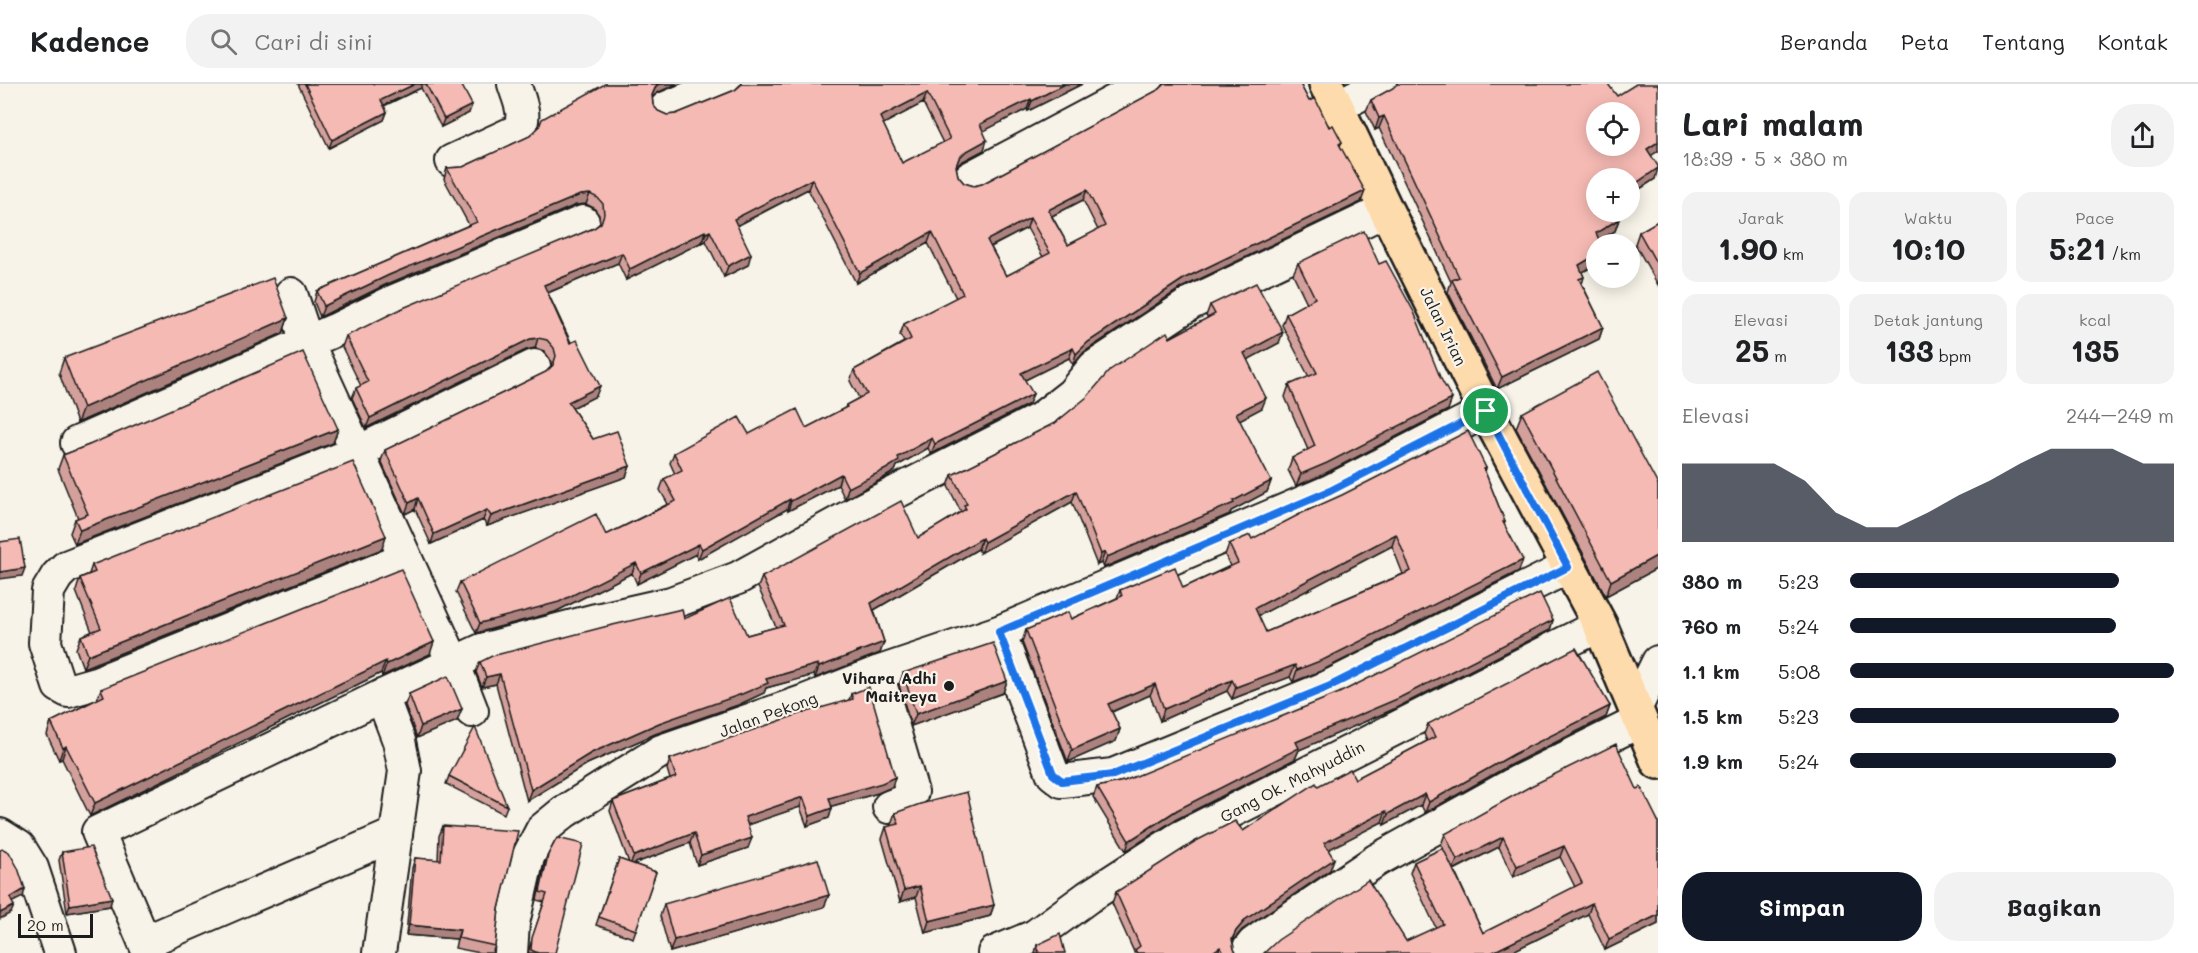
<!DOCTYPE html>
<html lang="id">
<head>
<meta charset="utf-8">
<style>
  body { margin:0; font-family:Mali,sans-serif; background:#f2f2f2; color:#202124; height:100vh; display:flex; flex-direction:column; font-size:22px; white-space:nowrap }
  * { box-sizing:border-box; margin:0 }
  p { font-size:20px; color:#757577 }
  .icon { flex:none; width:33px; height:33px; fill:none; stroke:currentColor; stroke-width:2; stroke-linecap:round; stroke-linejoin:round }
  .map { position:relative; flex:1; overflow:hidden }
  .sheet { display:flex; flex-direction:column; background:#fff; width:540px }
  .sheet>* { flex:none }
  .controls { position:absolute; left:1586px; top:18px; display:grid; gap:12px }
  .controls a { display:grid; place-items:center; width:54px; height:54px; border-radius:50%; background:#fff; box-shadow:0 3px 15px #0003; font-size:30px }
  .scale { position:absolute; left:18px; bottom:15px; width:75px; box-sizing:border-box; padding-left:6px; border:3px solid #1c1c1c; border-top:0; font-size:16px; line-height:21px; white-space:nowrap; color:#1c1c1c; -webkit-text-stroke:4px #f7f3e8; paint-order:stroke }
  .pin { position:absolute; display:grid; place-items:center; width:51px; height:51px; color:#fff; margin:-26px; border:3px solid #fff; border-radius:50%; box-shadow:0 2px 6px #0007 }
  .round { display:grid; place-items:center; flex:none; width:63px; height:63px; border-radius:24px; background:#f2f2f2 }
  .overview { display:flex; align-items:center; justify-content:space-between; height:102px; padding:0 24px }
  h1 { font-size:33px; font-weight:700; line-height:45px }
  .metrics { display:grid; grid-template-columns:repeat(3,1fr); gap:9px; height:102px; padding:6px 24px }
  .metrics div { display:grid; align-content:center; border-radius:15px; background:#f2f2f2; text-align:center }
  .metrics b { font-size:30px; font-weight:700 }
  .metrics small { font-size:16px; font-weight:400 }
  .metrics p { font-size:16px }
  .chart { height:168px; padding:12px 24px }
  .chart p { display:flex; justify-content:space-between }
  .chart svg { width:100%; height:108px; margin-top:6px; fill:#111827; opacity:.7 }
  .primary-button { display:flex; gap:12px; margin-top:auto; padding:12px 24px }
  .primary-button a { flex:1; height:69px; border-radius:24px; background:#111827; color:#fff; font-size:24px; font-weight:700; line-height:69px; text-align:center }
  .primary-button a+a { background:#f2f2f2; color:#202124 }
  ul { padding:0 24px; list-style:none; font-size:20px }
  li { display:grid; grid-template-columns:96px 72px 1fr; align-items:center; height:45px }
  li i { height:15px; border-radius:8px; background:#111827 }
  header { display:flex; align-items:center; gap:36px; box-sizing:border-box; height:84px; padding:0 30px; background:#fff; border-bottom:2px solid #e0e0e0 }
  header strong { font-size:28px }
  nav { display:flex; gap:33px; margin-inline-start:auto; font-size:21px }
  .search { width:420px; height:54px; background:#f2f2f2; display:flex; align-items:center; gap:15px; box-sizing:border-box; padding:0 21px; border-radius:24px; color:#757577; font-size:22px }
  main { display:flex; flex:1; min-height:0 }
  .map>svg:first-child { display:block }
</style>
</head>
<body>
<header>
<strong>Kadence</strong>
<div class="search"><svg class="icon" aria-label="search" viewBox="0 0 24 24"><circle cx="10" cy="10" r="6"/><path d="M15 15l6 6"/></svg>Cari di sini</div>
<nav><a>Beranda</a><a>Peta</a><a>Tentang</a><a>Kontak</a></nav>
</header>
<main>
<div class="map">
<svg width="1658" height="869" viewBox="0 0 1658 869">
  <rect width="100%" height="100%" fill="#f7f3e8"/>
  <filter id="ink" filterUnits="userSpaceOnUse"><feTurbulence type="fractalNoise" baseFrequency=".0167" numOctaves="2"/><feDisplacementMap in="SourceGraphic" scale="12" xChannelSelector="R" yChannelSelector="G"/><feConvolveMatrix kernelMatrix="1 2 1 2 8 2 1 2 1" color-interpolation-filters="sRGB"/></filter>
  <g filter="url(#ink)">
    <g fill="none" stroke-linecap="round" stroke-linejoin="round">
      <g stroke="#1c1c1c" stroke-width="36">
        <g id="minor">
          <polyline points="1336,23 1380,0"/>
          <polyline points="666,24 724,0"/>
          <path d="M452 77 519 46C527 30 519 16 514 0"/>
          <polyline points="970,94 1147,0"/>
          <polyline points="291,210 307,258 453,578 472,627"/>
          <polyline points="77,359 335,246 392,218 583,138"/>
          <polyline points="405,475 96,599 68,607 59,602 45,559 48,507 57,492 66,483 356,369 534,282"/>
          <polyline points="999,548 1053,690 1062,697 1113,691 1328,603 1568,483"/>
          <polyline points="877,589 912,708 907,716 889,723"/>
          <polyline points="1635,625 1658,578"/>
          <polyline points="0,751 19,763 32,784 60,869"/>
          <polyline points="145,858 396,750"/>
          <polyline points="149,869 98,748 382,612"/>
          <polyline points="379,869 405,687 399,657 382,612 482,566 596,536 671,519 738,494 863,425 1040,335 1072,310 1094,283 1191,219 1386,126"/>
          <polyline points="511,869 513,839 528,773 542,746 564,728 661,667 805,617 877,589 999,548 1330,407 1486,327"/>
          <polyline points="994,869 1035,852 1088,813 1181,753 1600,541"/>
          <polyline points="1246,869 1253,860 1264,852 1377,776 1519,697 1640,637"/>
        </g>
      </g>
      <g stroke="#1c1c1c" stroke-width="38">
        <polyline id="major" points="1326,0 1386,126 1486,327 1600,541 1658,678"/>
      </g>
      <use href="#minor" stroke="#f7f3e8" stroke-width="32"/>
      <use href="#major" stroke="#fedbac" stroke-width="33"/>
    </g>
    <g fill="#d4a09b" stroke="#1c1c1c" stroke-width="1.5" fill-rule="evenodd">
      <polygon points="298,0 461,0 469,29 441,43 421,4 384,22 387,28 384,36 329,64"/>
      <path d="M605 0H677L659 8 652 12 653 21 658 27 667 31 676 30 735 6 741 0H1082L1028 27 1027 25 983 47 984 66 961 78 956 83 958 92 964 99 974 102 982 100 1160 5 1164 0H1300L1309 17 1342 58 1340 62 1361 118 1181 204 1084 268 1073 281 1069 274 1025 296 1029 320 931 370 928 364 897 382 895 387 882 395 845 415 838 401 788 427 787 425 698 475 696 470 637 500 632 489 555 528 476 549 456 508 460 498 606 451 668 420 660 406 664 395 675 390 670 379 674 369 749 350 806 344 845 324 846 321 859 314 850 297 854 286 904 258 900 251 904 240 956 214 928 159 856 199 808 105 737 142 748 181 724 193 706 157 702 159V158L626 196 618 179 548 209 596 312 572 324 593 355 630 382 626 393 487 442 483 436 431 460 415 425 405 430 381 377 385 366 546 288 552 282 550 275 544 267 535 264 526 266 366 344 352 314 356 304 361 302 342 263 346 252 594 144 600 139 599 131 594 124 586 120 576 121 385 201 320 233 314 218 317 207 469 141 444 95 447 84 463 83 530 52ZM923 19 943 59 902 79 883 40ZM1083 116 1098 146 1068 161 1052 132ZM1027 144 1043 173 1006 192 991 163Z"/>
      <polygon points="1393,4 1658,67 1651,71 1655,95 1629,112 1629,94 1596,94 1619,135 1615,147 1599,156 1596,160 1596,181 1582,188 1584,193 1582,200 1603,243 1599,255 1497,305 1448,208 1451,198 1379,44 1375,46 1366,27 1371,16"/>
      <polygon points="1658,137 1658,201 1635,160 1639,148"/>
      <polygon points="1298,179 1448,326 1322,391 1296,402 1288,386 1292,374 1308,366 1285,313 1289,301 1309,293 1282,241 1286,230 1307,219 1293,190"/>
      <polygon points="1210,221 1279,259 1247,276 1262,324 1239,336 1271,397 1267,408 1231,427 1230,430 1103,484 1101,479 1097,481 1072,418 980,469 978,465 874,526 884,558 880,569 815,594 814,591 766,604 764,609 738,621 655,650 587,680 527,717 496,600 482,603 476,588 480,578 684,535 747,551 776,543 758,503 762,493 918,454 961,428 948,402 952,391 1055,339 1170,254 1208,234 1206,232"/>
      <polygon points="288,234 283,249 77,339 59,289 64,274"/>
      <polygon points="1522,329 1658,401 1658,484 1606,512 1516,344"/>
      <polygon points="338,345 333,359 75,460 70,449 75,435 78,434 58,385 63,371 89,361"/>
      <path d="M1486 384 1485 388 1505 438 1504 441 1519 487 1321 587 1293 598 1290 593 1232 615 1227 607 1160 637 1150 611 1112 628 1120 645 1116 657 1068 678 1022 558 1026 546 1071 535 1117 514 1120 506 1183 504 1230 482 1225 471 1229 460 1252 455ZM1392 462 1403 490 1266 548 1258 532Z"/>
      <polygon points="382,465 83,584 76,565 81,552 92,548 76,507 80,494 89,490 92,481"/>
      <polygon points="1553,536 1550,546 1394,625 1299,666 1295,675 1173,737 1126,767 1093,713 1097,703 1124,697"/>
      <polygon points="430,570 382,592 381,589 90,732 62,675 59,676 47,651 51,638 97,615 101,605"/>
      <polygon points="903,589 1007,597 1003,609 911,642 899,601"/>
      <polygon points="409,610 457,637 417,654 405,621"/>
      <polygon points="851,610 895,693 892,703 878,709 832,722 832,724 829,734 807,742 800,723 747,741 748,764 697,781 690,759 633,780 656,788 633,854 596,841 619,775 629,779 610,727 613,717 670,695 667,685 670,675 849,616"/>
      <polygon points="1610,622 1606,633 1510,681 1425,729 1421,721 1384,741 1382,738 1328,765 1330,786 1242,846 1233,857 1234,865 1236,869 1134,869 1134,868 1112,819 1116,808 1243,747 1318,702 1355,695 1427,657 1424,650 1428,640"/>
      <polygon points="449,692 507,722 504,730 446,700"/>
      <path d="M1637 705 1658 737V840L1605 866 1588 830 1509 869 1406 857 1436 844 1410 789 1414 778 1443 764 1441 761 1445 750ZM1499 763 1513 793 1560 773 1575 803 1483 849 1454 786Z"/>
      <polygon points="895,729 994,821 990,832 925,849 916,813 900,818 882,755 886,743 892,742 891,740"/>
      <polygon points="443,742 499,825 495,862 492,869 480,869 455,864 457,855 406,851 412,784 415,774 438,776 439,752"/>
      <polygon points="62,768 110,822 67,829 59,776"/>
      <polygon points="548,771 555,869 528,869 530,862 544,818 537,816 545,779"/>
      <polygon points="829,811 824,823 670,868 660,832 664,820"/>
      <polygon points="1037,861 1065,869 1035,869"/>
    </g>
    <g fill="#ac827e" stroke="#1c1c1c" stroke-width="1.5">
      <polygon points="415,0 422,0 421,4 378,24 381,16"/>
      <polygon points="659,0 677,0 659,8 652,13 648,21 656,2"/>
      <polygon points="1065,0 1082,0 1028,27 1032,17"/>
      <polygon points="927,9 923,19 876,44 880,33"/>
      <polygon points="1031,15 1027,25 976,51 980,40"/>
      <polygon points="472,21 469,29 441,43 444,35"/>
      <polygon points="387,28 384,36 329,64 332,56"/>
      <polygon points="1384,32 1379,44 1375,46 1379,34"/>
      <polygon points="987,56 984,66 961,78 955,84 959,74 965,68"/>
      <polygon points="1658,58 1658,67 1643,77 1647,65"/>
      <polygon points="1658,84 1655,95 1629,112 1629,104"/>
      <polygon points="812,95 808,105 730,145 734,135"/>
      <polygon points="1087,106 1083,116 1044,136 1048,126"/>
      <polygon points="1365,107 1361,118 1181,204 1084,268 1073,281 1076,270 1088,258 1185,194"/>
      <polygon points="590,110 586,120 576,121 385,201 320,233 324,222 389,191 580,111"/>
      <polygon points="1030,134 1027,144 984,166 987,156"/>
      <polygon points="1619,135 1615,147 1591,161 1596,149"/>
      <polygon points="705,147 702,158 626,196 630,185"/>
      <polygon points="710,147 706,157 702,159 706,149"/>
      <polygon points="932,148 928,159 856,199 860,189"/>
      <polygon points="622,169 618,179 540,212 544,201"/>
      <polygon points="751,170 748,181 724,193 728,182"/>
      <polygon points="1596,171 1596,181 1575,192 1579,181"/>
      <polygon points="288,234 283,249 77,339 83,324"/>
      <polygon points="1603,243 1599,255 1497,305 1502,293"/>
      <polygon points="1283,248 1279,259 1240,280 1244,269"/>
      <polygon points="538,254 535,264 526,266 366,344 370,334 530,255"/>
      <polygon points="1073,264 1069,274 1017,300 1021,289"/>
      <polygon points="600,302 596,312 564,328 568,318"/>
      <polygon points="1033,310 1029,320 931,370 935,360"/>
      <polygon points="1266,314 1262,324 1232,340 1236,329"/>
      <polygon points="1452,315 1448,326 1322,391 1296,402 1301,390"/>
      <polygon points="338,345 333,359 75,460 80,446"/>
      <polygon points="932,354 928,364 897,382 895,387 882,395 845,415 848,404 898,373"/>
      <polygon points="630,382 626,393 487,442 491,432"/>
      <polygon points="841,390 838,401 788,427 791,417"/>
      <polygon points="1271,397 1267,408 1231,427 1230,430 1103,484 1107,473 1233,417"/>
      <polygon points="1076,407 1072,418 980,469 984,458"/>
      <polygon points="418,414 415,425 405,430 409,419"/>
      <polygon points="790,415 787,425 698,475 702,465"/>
      <polygon points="487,426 483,436 431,460 434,450"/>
      <polygon points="1396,450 1392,462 1250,536 1255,524"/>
      <polygon points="386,452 382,465 83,584 88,571"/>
      <polygon points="982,454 978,465 867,530 871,519"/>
      <polygon points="699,460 696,470 637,500 641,489"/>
      <polygon points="1105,468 1101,479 1097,481 1101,470"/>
      <polygon points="1658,471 1658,484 1606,512 1611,497"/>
      <polygon points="1523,476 1519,487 1321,587 1293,598 1297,586"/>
      <polygon points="636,479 632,489 555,528 476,549 480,539"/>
      <polygon points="25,484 22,492 0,495 0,488"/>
      <polygon points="1553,536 1550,546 1394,625 1299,666 1295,675 1173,737 1126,767 1129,757 1177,726 1296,658"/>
      <polygon points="434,558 430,570 382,592 387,580"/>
      <polygon points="884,558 880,569 815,594 819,583"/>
      <polygon points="386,577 381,589 90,732 95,719"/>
      <polygon points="818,580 814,591 766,604 764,609 738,621 655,650 587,680 527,717 531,706 591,669 659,639 766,595"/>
      <polygon points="1295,581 1290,593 1232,615 1236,603"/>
      <polygon points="500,590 496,600 482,603 486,593"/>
      <polygon points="1232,596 1227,607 1160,637 1164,625"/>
      <polygon points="1007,597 1003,609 911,642 916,630"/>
      <polygon points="1155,600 1150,611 1104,631 1108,620"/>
      <polygon points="1610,622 1606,633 1510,681 1425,729 1429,718 1514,670"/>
      <polygon points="462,625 457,637 417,654 421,642"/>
      <polygon points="1120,645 1116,657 1068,678 1072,666"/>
      <polygon points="66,662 62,675 59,676 63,664"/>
      <polygon points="895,693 892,703 878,709 825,724 829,714"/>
      <polygon points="1425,710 1421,721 1384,741 1388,730"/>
      <polygon points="803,713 800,723 741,743 745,733"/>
      <polygon points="832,724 829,734 807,742 810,732"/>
      <polygon points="1386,727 1382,738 1320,770 1324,759"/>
      <polygon points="694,749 690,759 630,781 634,772"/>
      <polygon points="1503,753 1499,763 1453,786 1457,776"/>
      <polygon points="752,754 748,764 697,781 701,771"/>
      <polygon points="1564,762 1560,773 1513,793 1517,782"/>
      <polygon points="1334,775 1330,786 1242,846 1232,858 1228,866 1236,847 1246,835"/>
      <polygon points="920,802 916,813 900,818 904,806"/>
      <polygon points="25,805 23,813 7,821 10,814"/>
      <polygon points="829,811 824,823 670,868 674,856"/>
      <polygon points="112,814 110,822 67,829 70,821"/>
      <polygon points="1592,819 1588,830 1509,869 1491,869"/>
      <polygon points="994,821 990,832 925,849 929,837"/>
      <polygon points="14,822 11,829 0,835 0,829"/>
      <polygon points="1658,831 1658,840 1605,866 1609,855"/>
      <polygon points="409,841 460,846 457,855 406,851"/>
      <polygon points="1220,863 1218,869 1211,869"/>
    </g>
    <g fill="#f6bab4" stroke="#1c1c1c" stroke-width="1.5" fill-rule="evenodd">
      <polygon points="305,0 415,0 381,16 387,28 332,56"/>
      <polygon points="426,0 461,0 472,21 444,35"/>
      <path d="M605 0H659L656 2 652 11 653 21 658 27 667 31 676 30 735 6 742 0H1065L1032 17 1031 15 980 40 987 56 965 68 959 74 956 82 958 92 964 99 974 102 982 100 1160 5 1165 0H1300L1309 17 1315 14 1329 43 1333 41 1342 58 1339 60 1365 107 1185 194 1088 258 1076 270 1073 264 1021 289 1033 310 935 360 932 354 898 373 899 377 886 385 848 404 841 390 791 417 790 415 702 465 699 460 641 489 636 479 559 518 480 539 460 498 596 430 606 451 676 417 664 395 682 386 674 369 739 333 749 350 797 325 806 344 847 323 846 321 867 310 854 286 911 255 904 240 963 210 932 148 860 189 812 95 734 135 751 170 728 182 710 147 706 149 705 147 630 185 622 169 544 201 570 259 577 256 600 302 568 318 593 355 617 347 630 382 491 432 487 426 434 450 418 414 409 419 385 366 546 288 553 281 556 272 554 264 547 256 538 254 530 255 370 334 356 304 368 298 346 252 403 224 594 144 601 139 604 130 603 120 598 114 590 110 580 111 389 191 324 222 317 207 477 138 447 84 463 83 530 52 539 43 542 35ZM927 9 950 55 902 79 880 33ZM1087 106 1105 142 1068 161 1048 126ZM1030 134 1050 169 1006 192 987 156Z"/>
      <path d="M1397 0H1608L1617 12 1636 0H1658V58L1647 65 1658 82V84L1629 104V94H1596V128H1615L1619 135 1596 149 1601 160H1596V171L1579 181 1584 193 1579 195 1603 243 1502 293 1452 196 1459 193 1384 32 1379 34 1371 16 1393 4ZM1596 28H1629V62H1596Z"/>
      <polygon points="1658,137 1658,182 1639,148"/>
      <polygon points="1364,147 1379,180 1386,177 1414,228 1440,293 1452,315 1327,379 1301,390 1292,374 1315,362 1289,301 1317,289 1286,230 1315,214 1298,179"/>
      <polygon points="273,194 288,234 83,324 64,274"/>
      <polygon points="1256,199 1283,248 1244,269 1266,314 1236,329 1271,397 1233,417 1234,419 1107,473 1105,468 1101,470 1076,407 984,458 982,454 871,519 884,558 819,583 818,580 766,595 768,599 742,610 659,639 591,669 531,706 500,590 486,593 480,578 492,572 604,543 682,525 684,535 730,514 747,551 784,541 762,493 901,417 918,454 966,425 964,421 967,420 952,391 1055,339 1087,313 1110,286 1167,248 1170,254 1215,230 1210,221"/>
      <polygon points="303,268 338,345 80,446 75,435 88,430 63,371 89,361"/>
      <polygon points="1597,288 1658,401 1658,471 1611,497 1522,329"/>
      <path d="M1468 347 1486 384 1484 385 1505 438H1503L1523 476 1325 575 1297 586 1295 581 1236 603 1232 596 1164 625 1155 600 1108 620 1120 645 1072 666 1026 546 1068 528 1071 535 1122 512 1120 506 1175 483 1183 504 1238 479 1229 460 1250 451 1252 455 1302 429 1342 411ZM1396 450 1411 487 1266 548 1255 524Z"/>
      <polygon points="353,378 386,452 88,571 81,552 101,544 80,494 95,488 92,481"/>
      <polygon points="20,455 25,484 0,488 0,458"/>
      <polygon points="401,485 434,558 387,580 386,577 95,719 66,662 63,664 51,638 104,612 101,605"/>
      <polygon points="1540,509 1553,536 1397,615 1296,658 1299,664 1177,726 1129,757 1097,703 1124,697 1339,609"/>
      <polygon points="993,559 1007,597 916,630 903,589"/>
      <polygon points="1576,564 1610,622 1514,670 1429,718 1425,710 1388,730 1386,727 1324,759 1334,775 1246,835 1236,847 1232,855 1234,865 1236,869 1224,869 1220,863 1211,869 1137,869 1135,866 1140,862 1116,808 1194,758 1235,737 1243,747 1316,699 1318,702 1350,685 1355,695 1435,653 1428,640"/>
      <polygon points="448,592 462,625 421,642 409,610"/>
      <polygon points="869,603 895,693 882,699 829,714 832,724 810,732 803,713 745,733 752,754 701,771 694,749 634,772 613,717 676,693 670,675 802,629 853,615 851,610"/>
      <polygon points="475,643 507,722 449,692"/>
      <polygon points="1616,660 1637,705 1641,703 1658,737 1658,831 1609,855 1592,819 1491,869 1264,869 1278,856 1368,796 1406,857 1443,840 1414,778 1443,764 1483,849 1582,799 1564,762 1517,782 1503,753 1457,776 1445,750 1531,702"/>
      <polygon points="967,708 994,821 929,837 920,802 904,806 886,743 899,740 895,729 920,720"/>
      <polygon points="443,742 518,747 499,825 495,862 458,854 460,846 409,841 415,774 441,776"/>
      <polygon points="557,754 583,760 555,869 538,869 531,866 532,854 547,810 540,808 548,771"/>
      <polygon points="91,763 112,814 70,821 62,768"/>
      <polygon points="3,765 9,768 18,784 25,805 10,814 14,822 0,829 0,766"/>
      <polygon points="619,775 656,788 636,846 599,833"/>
      <polygon points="818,775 829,811 674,856 664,820"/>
      <polygon points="1060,850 1065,869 1039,869 1037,861"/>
    </g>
  </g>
  <g fill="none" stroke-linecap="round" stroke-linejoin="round" filter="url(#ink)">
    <g stroke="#fff" stroke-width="12">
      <polygon id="route" points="1486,327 1568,483 1328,603 1113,691 1062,697 1053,690 999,548 1330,407"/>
    </g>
    <use href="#route" stroke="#1a73e8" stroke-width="8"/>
  </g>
  <circle fill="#1c1c1c" stroke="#f7f3e8" stroke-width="2" cx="949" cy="602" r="6"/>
  <g text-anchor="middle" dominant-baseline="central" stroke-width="4.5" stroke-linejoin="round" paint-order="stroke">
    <g font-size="16" fill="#1c1c1c" stroke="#f7f3e8">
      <text transform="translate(1444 242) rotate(64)">Jalan Irian</text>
      <text transform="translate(768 630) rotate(-20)">Jalan Pekong</text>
      <text transform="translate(1292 697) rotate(-27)">Gang Ok. Mahyuddin</text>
    </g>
    <g font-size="16" font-weight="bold" fill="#1c1c1c" stroke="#f7f3e8" text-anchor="end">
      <text x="937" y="593">Vihara Adhi<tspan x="937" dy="18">Maitreya</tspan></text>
    </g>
  </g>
</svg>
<div class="controls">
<a><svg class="icon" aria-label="locate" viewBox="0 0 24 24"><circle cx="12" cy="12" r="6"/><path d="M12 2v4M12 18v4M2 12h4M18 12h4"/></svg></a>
<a>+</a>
<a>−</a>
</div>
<div class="scale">20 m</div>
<div class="pin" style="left:1486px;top:327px;background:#1e9e55"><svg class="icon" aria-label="arrive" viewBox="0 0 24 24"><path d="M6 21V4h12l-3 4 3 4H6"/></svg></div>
</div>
<section class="sheet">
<div class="overview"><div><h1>Lari malam</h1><p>18:39 · 5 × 380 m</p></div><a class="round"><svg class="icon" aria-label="share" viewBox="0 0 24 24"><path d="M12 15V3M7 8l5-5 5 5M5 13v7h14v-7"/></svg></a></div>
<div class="metrics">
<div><p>Jarak</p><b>1.90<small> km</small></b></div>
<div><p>Waktu</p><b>10:10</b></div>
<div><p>Pace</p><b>5:21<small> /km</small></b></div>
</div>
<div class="metrics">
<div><p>Elevasi</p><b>25<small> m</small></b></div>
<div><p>Detak jantung</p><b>133<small> bpm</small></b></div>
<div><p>kcal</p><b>135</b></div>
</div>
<div class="chart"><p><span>Elevasi</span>244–249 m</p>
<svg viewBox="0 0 160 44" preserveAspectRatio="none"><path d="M0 44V12L10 12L20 12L30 12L40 19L50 32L60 38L70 38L80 32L90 25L100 19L110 12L120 6L130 6L140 6L150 12L160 12V44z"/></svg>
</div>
<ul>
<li><b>380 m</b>5:23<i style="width:83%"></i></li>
<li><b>760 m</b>5:24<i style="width:82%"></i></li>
<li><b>1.1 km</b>5:08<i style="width:100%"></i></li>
<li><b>1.5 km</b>5:23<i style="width:83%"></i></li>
<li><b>1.9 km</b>5:24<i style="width:82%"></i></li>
</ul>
<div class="primary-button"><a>Simpan</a><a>Bagikan</a></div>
</section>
</main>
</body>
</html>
